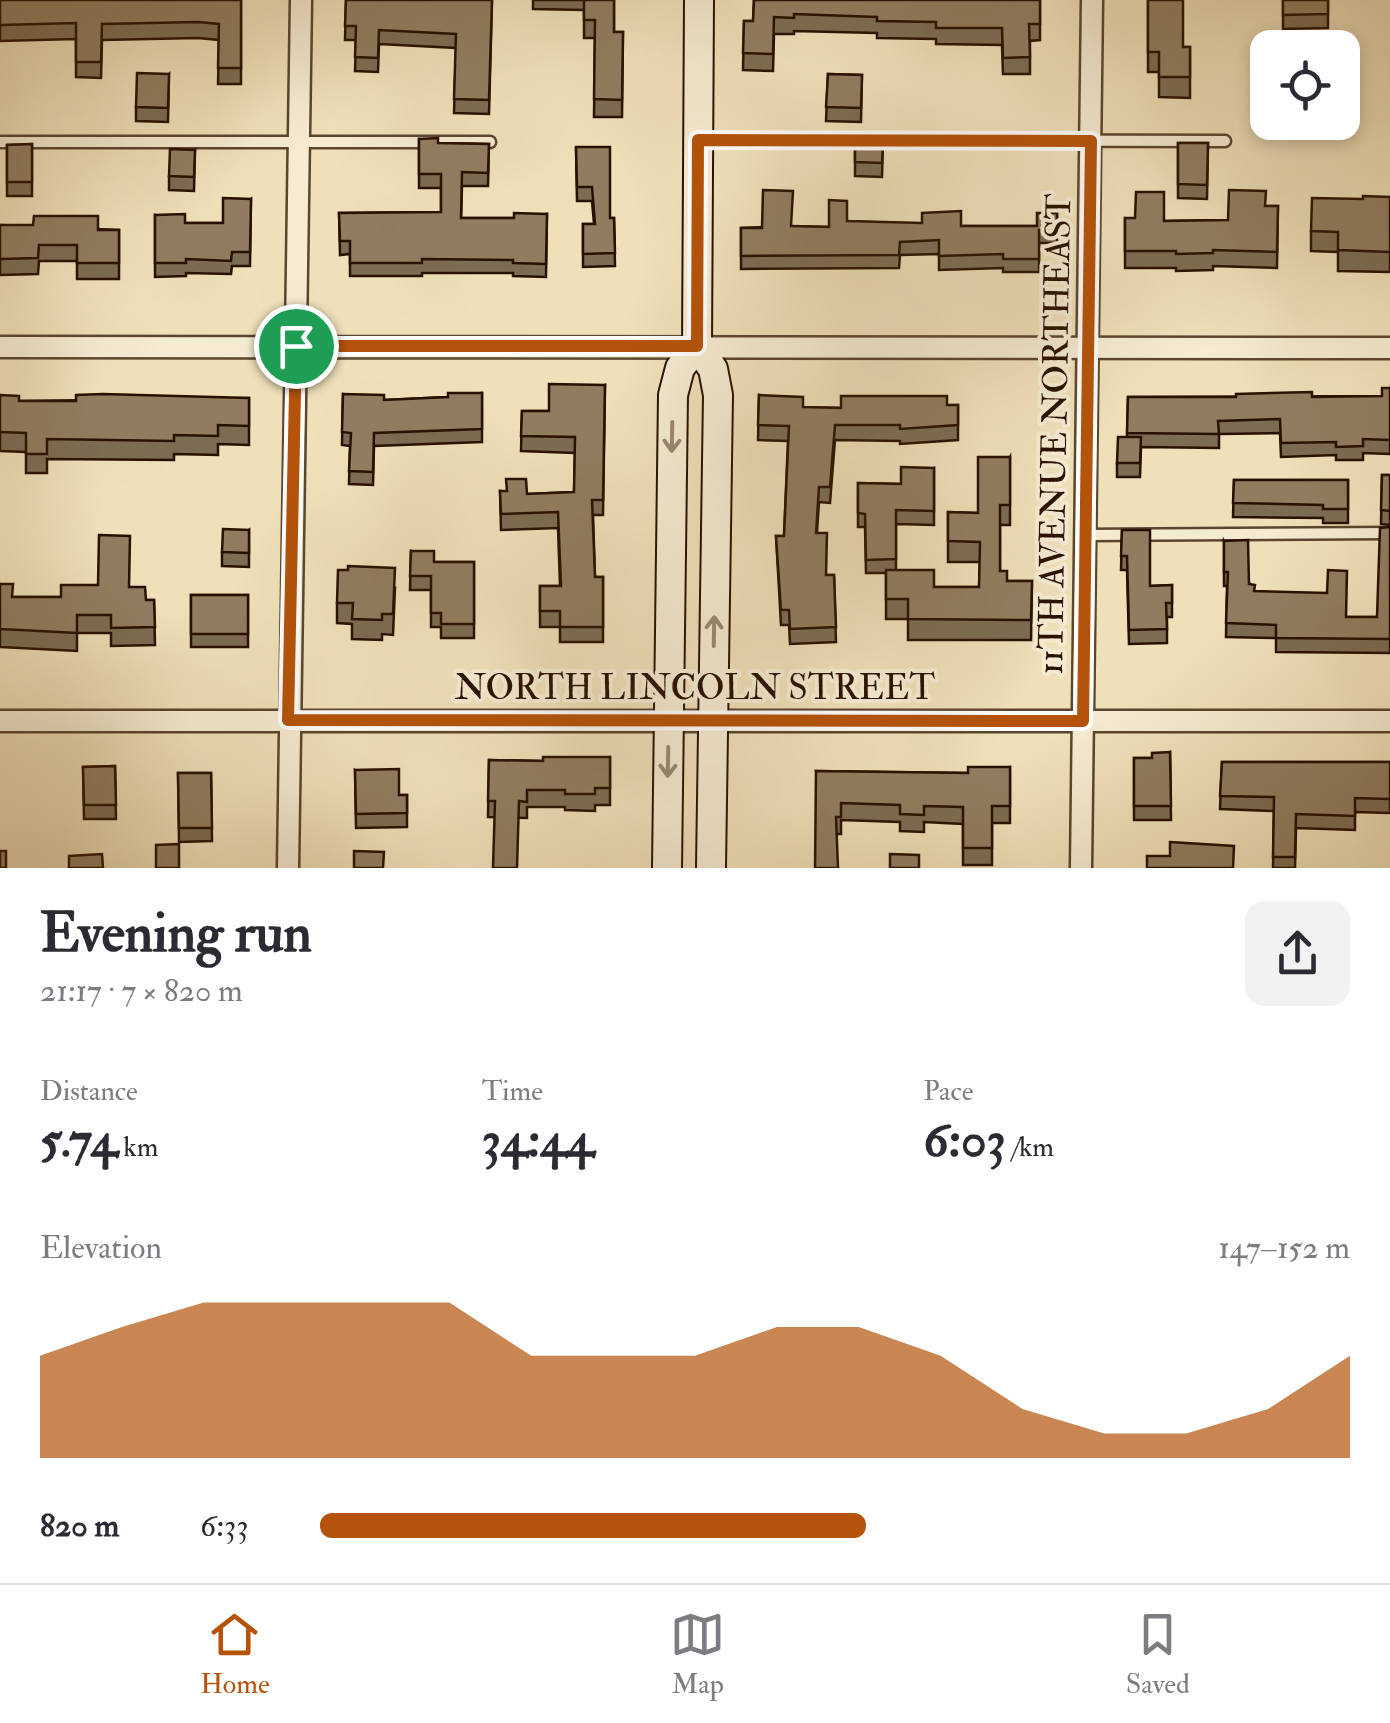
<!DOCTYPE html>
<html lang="en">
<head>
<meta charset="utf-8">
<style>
  body { margin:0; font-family:"IM FELL Double Pica",serif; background:#f2f2f3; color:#2b2b33; height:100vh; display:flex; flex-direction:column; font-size:38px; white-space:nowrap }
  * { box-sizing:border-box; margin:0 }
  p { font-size:32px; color:#7c7c81 }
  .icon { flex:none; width:55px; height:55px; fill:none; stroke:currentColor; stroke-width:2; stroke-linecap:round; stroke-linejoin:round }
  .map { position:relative; height:868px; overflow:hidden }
  .side { display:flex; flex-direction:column; background:#fff; flex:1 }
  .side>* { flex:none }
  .controls { position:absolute; left:1250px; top:30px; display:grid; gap:20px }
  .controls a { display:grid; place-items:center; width:110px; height:110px; border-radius:20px; background:#fff; box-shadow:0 5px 15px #0003; font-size:50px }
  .pin { position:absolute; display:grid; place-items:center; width:85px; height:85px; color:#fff; margin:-42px; border:5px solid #fff; border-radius:50%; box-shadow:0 2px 10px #0007 }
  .round { display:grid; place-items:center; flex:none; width:105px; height:105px; border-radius:20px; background:#f2f2f3 }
  .overview { display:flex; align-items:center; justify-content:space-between; height:170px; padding:0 40px }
  h1 { font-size:55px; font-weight:700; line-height:75px }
  .metrics { display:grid; grid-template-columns:repeat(3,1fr); gap:15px; height:170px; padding:10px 40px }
  .metrics div { display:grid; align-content:center }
  .metrics b { font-size:50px; font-weight:700 }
  .metrics small { font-size:28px; font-weight:400 }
  .metrics p { font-size:28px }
  .chart { height:280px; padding:20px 40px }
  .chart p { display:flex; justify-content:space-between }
  .chart svg { width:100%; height:180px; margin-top:10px; fill:#b45309; opacity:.7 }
  ul { padding:0 40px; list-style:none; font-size:32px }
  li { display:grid; grid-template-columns:160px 120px 1fr; align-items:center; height:75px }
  li i { height:25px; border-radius:12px; background:#b45309 }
  .tabs { display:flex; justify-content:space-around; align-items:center; height:140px; border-top:2px solid #e1e1e2; background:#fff; font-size:28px; color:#7c7c81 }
  .tabs a { display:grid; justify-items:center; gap:5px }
  .tabs .selected { color:#b45309 }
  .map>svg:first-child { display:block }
</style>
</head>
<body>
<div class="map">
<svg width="1390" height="868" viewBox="0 0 1390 868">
  <rect width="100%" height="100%" fill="#efe0b9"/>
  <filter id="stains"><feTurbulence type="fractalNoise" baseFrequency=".002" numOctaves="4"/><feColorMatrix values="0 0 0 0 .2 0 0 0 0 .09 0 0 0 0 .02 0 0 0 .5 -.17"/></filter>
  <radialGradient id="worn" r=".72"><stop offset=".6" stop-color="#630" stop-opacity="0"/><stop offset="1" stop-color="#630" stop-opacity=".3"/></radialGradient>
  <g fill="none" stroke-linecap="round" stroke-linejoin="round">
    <g stroke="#5a452e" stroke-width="15">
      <g id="lane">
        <polyline points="701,140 1225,141"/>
        <polyline points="0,142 490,142"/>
        <polyline points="1086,535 1390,533"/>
      </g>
    </g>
    <g stroke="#5a452e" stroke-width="25">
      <g id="street">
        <polyline points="0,347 1390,348"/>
        <polyline points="0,721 1390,721"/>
        <polyline points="288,868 301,0"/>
        <polyline points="1081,868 1092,0"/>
      </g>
    </g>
    <g stroke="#291100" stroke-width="32">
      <g id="secondary">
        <polyline points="699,0 697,346 713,369 718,395 711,868"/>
        <polyline points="667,868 673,395 680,368 697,346"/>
      </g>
    </g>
    <use href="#lane" stroke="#f5ebd2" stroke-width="10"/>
    <use href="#street" stroke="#f5ebd2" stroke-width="20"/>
    <use href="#secondary" stroke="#f5ebd2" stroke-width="28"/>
  </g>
  <g fill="#7c6c53" stroke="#291100" stroke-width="2.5">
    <polygon points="0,0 241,0 241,84 218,84 219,40 198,38 102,40 101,78 76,77 76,39 0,41"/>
    <polygon points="346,0 492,0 489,114 454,113 456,48 379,44 378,72 355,71 356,40 345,40"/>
    <polygon points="533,0 614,0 614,32 623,32 622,117 594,117 595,38 584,38 584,10 533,9"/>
    <polygon points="754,0 1040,0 1040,40 1030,41 1030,74 1003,74 1002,45 936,44 936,39 877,38 877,33 794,31 794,34 774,34 773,71 743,70 744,21 753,21"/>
    <polygon points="1148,0 1183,47 1190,47 1190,98 1159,97 1159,72 1148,72"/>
    <polygon points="1283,0 1328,0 1328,28 1283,29"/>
    <polygon points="169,74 168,122 136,121 136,107"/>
    <polygon points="828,74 862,75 861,122 826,121"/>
    <polygon points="419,139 438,143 489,144 488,186 462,186 461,218 514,218 547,214 546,277 513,276 513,273 422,273 422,276 350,276 350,254 340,255 339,213 441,212 441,188 419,188"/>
    <polygon points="855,141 883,142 882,177 855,176"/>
    <polygon points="1178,143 1208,143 1207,199 1178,198"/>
    <polygon points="32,144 32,196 7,196 7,145"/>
    <polygon points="576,147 610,218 614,218 615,266 583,267 583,224 594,224 592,201 577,201"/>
    <polygon points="195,150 194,191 169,190 169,176"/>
    <polygon points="1390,197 1390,272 1338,271 1338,252 1311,251 1311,231 1363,199"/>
    <polygon points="251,199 250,266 232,266 231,274 186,273 186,276 155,277 155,215 185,223 223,223"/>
    <polygon points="1265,206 1278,206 1277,268 1213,266 1213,270 1176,271 1176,268 1125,268 1125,218 1164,221 1228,220"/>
    <polygon points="1057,213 1057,243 1039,243 1039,272 1003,272 1003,268 939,270 939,254 900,255 899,268 741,269 741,228 792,226 829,227 847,221 961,226 1037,226"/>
    <polygon points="0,225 119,230 119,279 77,279 77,261 39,261 38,274 0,275"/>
    <polygon points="605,385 603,515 593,515 595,577 603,577 603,642 560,642 560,627 540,627 540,586 560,586 558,528 501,530 500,491 527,494 574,492 575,453 521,451 522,411 549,411"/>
    <polygon points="1390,388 1390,454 1363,453 1363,460 1336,460 1336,455 1281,457 1280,433 1219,434 1219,448 1141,447 1140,477 1117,477 1117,463 1127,437 1128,397 1382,396"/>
    <polygon points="482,393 482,442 374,446 373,485 349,484 350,446 342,445 343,394 384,400 448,397"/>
    <polygon points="0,395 19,401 249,398 249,445 218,444 218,455 174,454 174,460 47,459 47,473 26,473 26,452 0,451"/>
    <polygon points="759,395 803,407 841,408 958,405 958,440 900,444 900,441 835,440 830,503 819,502 817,533 826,575 834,575 836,642 790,644 789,625 781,625 776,536 784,536 788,441 758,440"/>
    <polygon points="1010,457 1010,525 1000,525 1000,571 1007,581 1032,581 1031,640 908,640 908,619 886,619 886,573 866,573 865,527 858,527 858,483 901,484 934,468 934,525 896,524 896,570 934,587 979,587 980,562 948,562 948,512 978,513"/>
    <polygon points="1382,475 1390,475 1390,525 1381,524"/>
    <polygon points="1234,480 1348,480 1348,523 1323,523 1323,518 1233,517"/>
    <polygon points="1390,527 1390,653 1276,652 1276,638 1226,637 1227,586 1224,586 1224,541 1254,591 1347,617 1377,617"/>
    <polygon points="249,530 249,567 222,566 222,552"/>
    <polygon points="1122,530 1150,586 1172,585 1172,617 1167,617 1167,643 1129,644 1127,570 1121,570"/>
    <polygon points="411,551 434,562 474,562 474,638 441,638 441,627 431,627 431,590 410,590"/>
    <polygon points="0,584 12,597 61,597 130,587 146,600 154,600 155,645 111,646 111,633 77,633 77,651 0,647"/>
    <polygon points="395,588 393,635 382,634 382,640 352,639 352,624 337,623 337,603"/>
    <rect x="191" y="595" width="57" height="52"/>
    <polygon points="1170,752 1171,820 1134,820 1134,758 1152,758"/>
    <polygon points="610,757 610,805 595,805 595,811 565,810 565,807 527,807 527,818 488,817 489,760 543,761"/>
    <polygon points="1222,762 1390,762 1390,813 1355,812 1355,830 1296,828 1295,868 1273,868 1274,811 1220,809"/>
    <polygon points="115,766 116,819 84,819 83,767"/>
    <polygon points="1010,767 1010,823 992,823 992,865 963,865 963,824 924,822 924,832 900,831 900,822 841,820 841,834 837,834 816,771 968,773"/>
    <polygon points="355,770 399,795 407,795 407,827 356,828"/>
    <polygon points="178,773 211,773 212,841 179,842"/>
  </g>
  <g fill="#907d60" stroke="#291100" stroke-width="2.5">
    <polygon points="0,0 241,0 241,68 218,68 219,24 198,22 102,24 101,62 76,62 76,23 0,25"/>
    <polygon points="346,0 492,0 489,100 454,99 456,34 379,30 378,58 355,57 356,26 345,26"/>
    <polygon points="584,0 614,0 614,32 623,32 622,100 594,99 595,20 584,20"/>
    <polygon points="754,0 1040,0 1040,24 1029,24 1030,57 1003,58 1002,28 936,28 936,22 877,21 877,17 794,14 794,18 774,17 773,54 743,53 744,21 753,21"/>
    <polygon points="1148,0 1183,0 1183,47 1190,47 1190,77 1159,77 1159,52 1148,52"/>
    <polygon points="1283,0 1328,0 1328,14 1283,15"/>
    <polygon points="137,73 169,74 168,108 136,107"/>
    <polygon points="828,74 862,75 861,108 826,107"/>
    <polygon points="438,138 438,143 489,144 488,173 462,172 461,218 514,218 514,213 547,214 546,264 513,263 513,260 422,259 422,263 350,263 350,241 340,241 339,213 441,212 441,174 419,174 419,139"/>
    <polygon points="855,141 883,142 882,163 855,162"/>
    <polygon points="1178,143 1208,143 1207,185 1178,184"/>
    <polygon points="32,144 32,182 7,182 7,145"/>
    <polygon points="576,147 610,147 610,218 614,218 615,253 583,254 583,224 595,224 592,187 577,187"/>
    <polygon points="170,149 195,150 194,177 169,176"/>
    <polygon points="763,190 793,191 791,226 829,227 829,200 847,201 847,221 922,223 922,213 961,211 961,226 1037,226 1037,213 1057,213 1057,230 1039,230 1039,259 1003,259 1003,254 939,256 939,240 900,242 899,255 741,256 741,228 762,228"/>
    <polygon points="1229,190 1266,191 1265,206 1278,206 1277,252 1213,250 1213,253 1176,254 1176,251 1125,251 1125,218 1135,218 1136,192 1164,192 1164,221 1228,220"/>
    <polygon points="1363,196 1390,197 1390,252 1338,250 1338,232 1311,231 1312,198 1363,199"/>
    <polygon points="223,198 251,199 250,252 232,252 231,261 186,259 186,263 155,263 155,215 185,214 185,223 223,223"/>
    <polygon points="34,216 98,216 98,230 119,230 119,263 77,263 77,245 39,245 38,258 0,259 0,225 33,225"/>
    <polygon points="549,384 605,385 603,500 592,500 595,577 603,577 603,627 560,627 560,611 540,611 540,586 561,586 558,512 501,514 500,491 507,491 506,479 526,479 527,494 574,492 575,437 521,436 522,411 549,411"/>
    <polygon points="1382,388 1390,388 1390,440 1363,439 1363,446 1336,447 1336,442 1281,443 1280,419 1218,421 1219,434 1127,433 1128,397 1236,397 1236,394 1312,392 1312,397 1382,396"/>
    <polygon points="448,393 482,393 482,429 374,433 373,472 349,471 351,433 342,432 343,394 384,395 384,400 448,397"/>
    <polygon points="103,394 249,398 249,426 218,425 218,436 174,435 174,441 47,439 47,454 26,454 26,433 0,432 0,395 19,396 19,401 76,401 76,395"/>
    <polygon points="759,395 803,397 803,407 841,408 841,396 947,396 947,405 958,405 958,425 900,429 900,425 835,425 830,487 819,487 816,533 827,533 826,575 834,575 836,627 790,629 789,610 781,610 776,536 784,536 789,426 758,425"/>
    <polygon points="1118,437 1141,437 1140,463 1117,463"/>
    <polygon points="978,457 1010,457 1010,505 1000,505 1000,571 1007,571 1007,581 1032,581 1031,620 908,619 908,599 886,599 886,570 934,570 934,587 979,587 980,542 948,541 948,512 978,513"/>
    <polygon points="901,467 934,468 934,511 896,510 896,559 866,560 865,514 858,513 858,483 901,484"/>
    <polygon points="1382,475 1390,475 1390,511 1381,510"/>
    <polygon points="1234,480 1348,480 1348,509 1323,509 1323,505 1233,503"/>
    <polygon points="1390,527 1390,639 1276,638 1276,625 1226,623 1228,572 1224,572 1224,541 1248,540 1249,584 1255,585 1254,591 1327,593 1328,570 1347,571 1346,617 1377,617 1380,528"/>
    <polygon points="223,529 249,530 249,553 222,552"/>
    <polygon points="1122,530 1150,530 1150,586 1172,585 1172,603 1166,603 1167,629 1129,630 1127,556 1121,556"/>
    <polygon points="99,535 130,536 129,587 145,587 146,600 154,600 155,627 111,628 111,615 77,615 77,633 0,629 0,584 13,584 12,597 61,597 61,585 98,585"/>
    <polygon points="411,551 434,551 434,562 474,562 474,624 441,624 441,613 431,613 431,576 410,576"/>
    <polygon points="348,566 395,568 393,614 382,614 382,620 352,619 353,603 337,603 338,570 348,570"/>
    <rect x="191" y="595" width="57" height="39"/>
    <polygon points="1170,752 1171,806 1134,806 1134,758 1152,758 1152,753"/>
    <polygon points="543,757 610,757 610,788 595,788 595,794 565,794 565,790 527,790 527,802 519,801 517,868 493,868 495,801 488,801 489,760 543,761"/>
    <polygon points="1222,762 1390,762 1390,799 1355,798 1355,816 1296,814 1295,857 1273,857 1274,797 1220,796"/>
    <polygon points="115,766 116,805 84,805 83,767"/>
    <polygon points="968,767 1010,767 1010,806 992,806 992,848 963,848 963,807 924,806 924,815 900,814 900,805 841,803 841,817 836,817 838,868 815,868 816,771 968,773"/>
    <polygon points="399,769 399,795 407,795 407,813 356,814 355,770"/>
    <polygon points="178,773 211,773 212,828 179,828"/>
    <polygon points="1170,842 1234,846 1233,868 1147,868 1147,856 1170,856"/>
    <polygon points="179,844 179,868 156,868 156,845"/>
    <rect x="0" y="851" width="6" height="17"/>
    <polygon points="354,851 384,852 383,868 354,868"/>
    <polygon points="102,854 103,868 69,868 69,856"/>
    <polygon points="890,854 919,855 919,868 890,868"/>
  </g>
  <defs><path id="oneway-shaft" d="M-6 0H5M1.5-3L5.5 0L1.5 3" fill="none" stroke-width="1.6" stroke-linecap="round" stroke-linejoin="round" transform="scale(2.5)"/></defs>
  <g stroke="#998974">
    <use href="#oneway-shaft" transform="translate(672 437) rotate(91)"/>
    <use href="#oneway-shaft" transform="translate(714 631) rotate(-89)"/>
    <use href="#oneway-shaft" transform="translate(668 762) rotate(91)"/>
  </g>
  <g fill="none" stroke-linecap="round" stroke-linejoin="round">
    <g stroke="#fff" stroke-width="20">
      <polygon id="route" points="698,140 1091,141 1083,721 288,720 296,346 697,346"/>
    </g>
    <use href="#route" stroke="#b45309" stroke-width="12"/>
  </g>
  <g text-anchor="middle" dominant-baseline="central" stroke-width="8" stroke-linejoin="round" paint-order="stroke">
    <g font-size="35" fill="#291100" stroke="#f5ebd2">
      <text transform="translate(1055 434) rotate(-89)">11TH AVENUE NORTHEAST</text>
      <text x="695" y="688">NORTH LINCOLN STREET</text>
    </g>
  </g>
  <rect width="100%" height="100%" filter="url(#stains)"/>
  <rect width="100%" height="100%" fill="url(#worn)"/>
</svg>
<div class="controls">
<a><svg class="icon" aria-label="locate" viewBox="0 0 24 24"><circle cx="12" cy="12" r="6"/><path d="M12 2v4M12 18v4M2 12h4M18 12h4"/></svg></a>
</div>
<div class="pin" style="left:296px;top:346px;background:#1e9e55"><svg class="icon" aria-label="arrive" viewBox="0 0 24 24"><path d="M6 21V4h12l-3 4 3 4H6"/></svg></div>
</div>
<section class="side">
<div class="overview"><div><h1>Evening run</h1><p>21:17 · 7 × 820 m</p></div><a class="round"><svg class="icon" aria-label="share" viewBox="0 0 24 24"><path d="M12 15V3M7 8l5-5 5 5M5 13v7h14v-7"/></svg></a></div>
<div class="metrics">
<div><p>Distance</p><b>5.74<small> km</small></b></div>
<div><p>Time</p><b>34:44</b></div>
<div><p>Pace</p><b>6:03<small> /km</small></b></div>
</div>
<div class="chart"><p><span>Elevation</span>147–152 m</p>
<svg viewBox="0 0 160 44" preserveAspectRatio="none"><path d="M0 44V19L10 12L20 6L30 6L40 6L50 6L60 19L70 19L80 19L90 12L100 12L110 19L120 32L130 38L140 38L150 32L160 19V44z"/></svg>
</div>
<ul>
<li><b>820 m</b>6:33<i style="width:53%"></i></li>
</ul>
</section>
<nav class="tabs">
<a class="selected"><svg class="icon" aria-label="home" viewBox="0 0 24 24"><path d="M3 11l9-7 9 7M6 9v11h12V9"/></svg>Home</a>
<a><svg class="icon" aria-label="map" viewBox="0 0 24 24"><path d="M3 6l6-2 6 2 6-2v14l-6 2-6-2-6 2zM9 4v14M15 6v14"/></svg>Map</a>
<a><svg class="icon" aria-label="saved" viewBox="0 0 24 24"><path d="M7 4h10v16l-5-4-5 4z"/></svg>Saved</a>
</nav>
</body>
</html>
